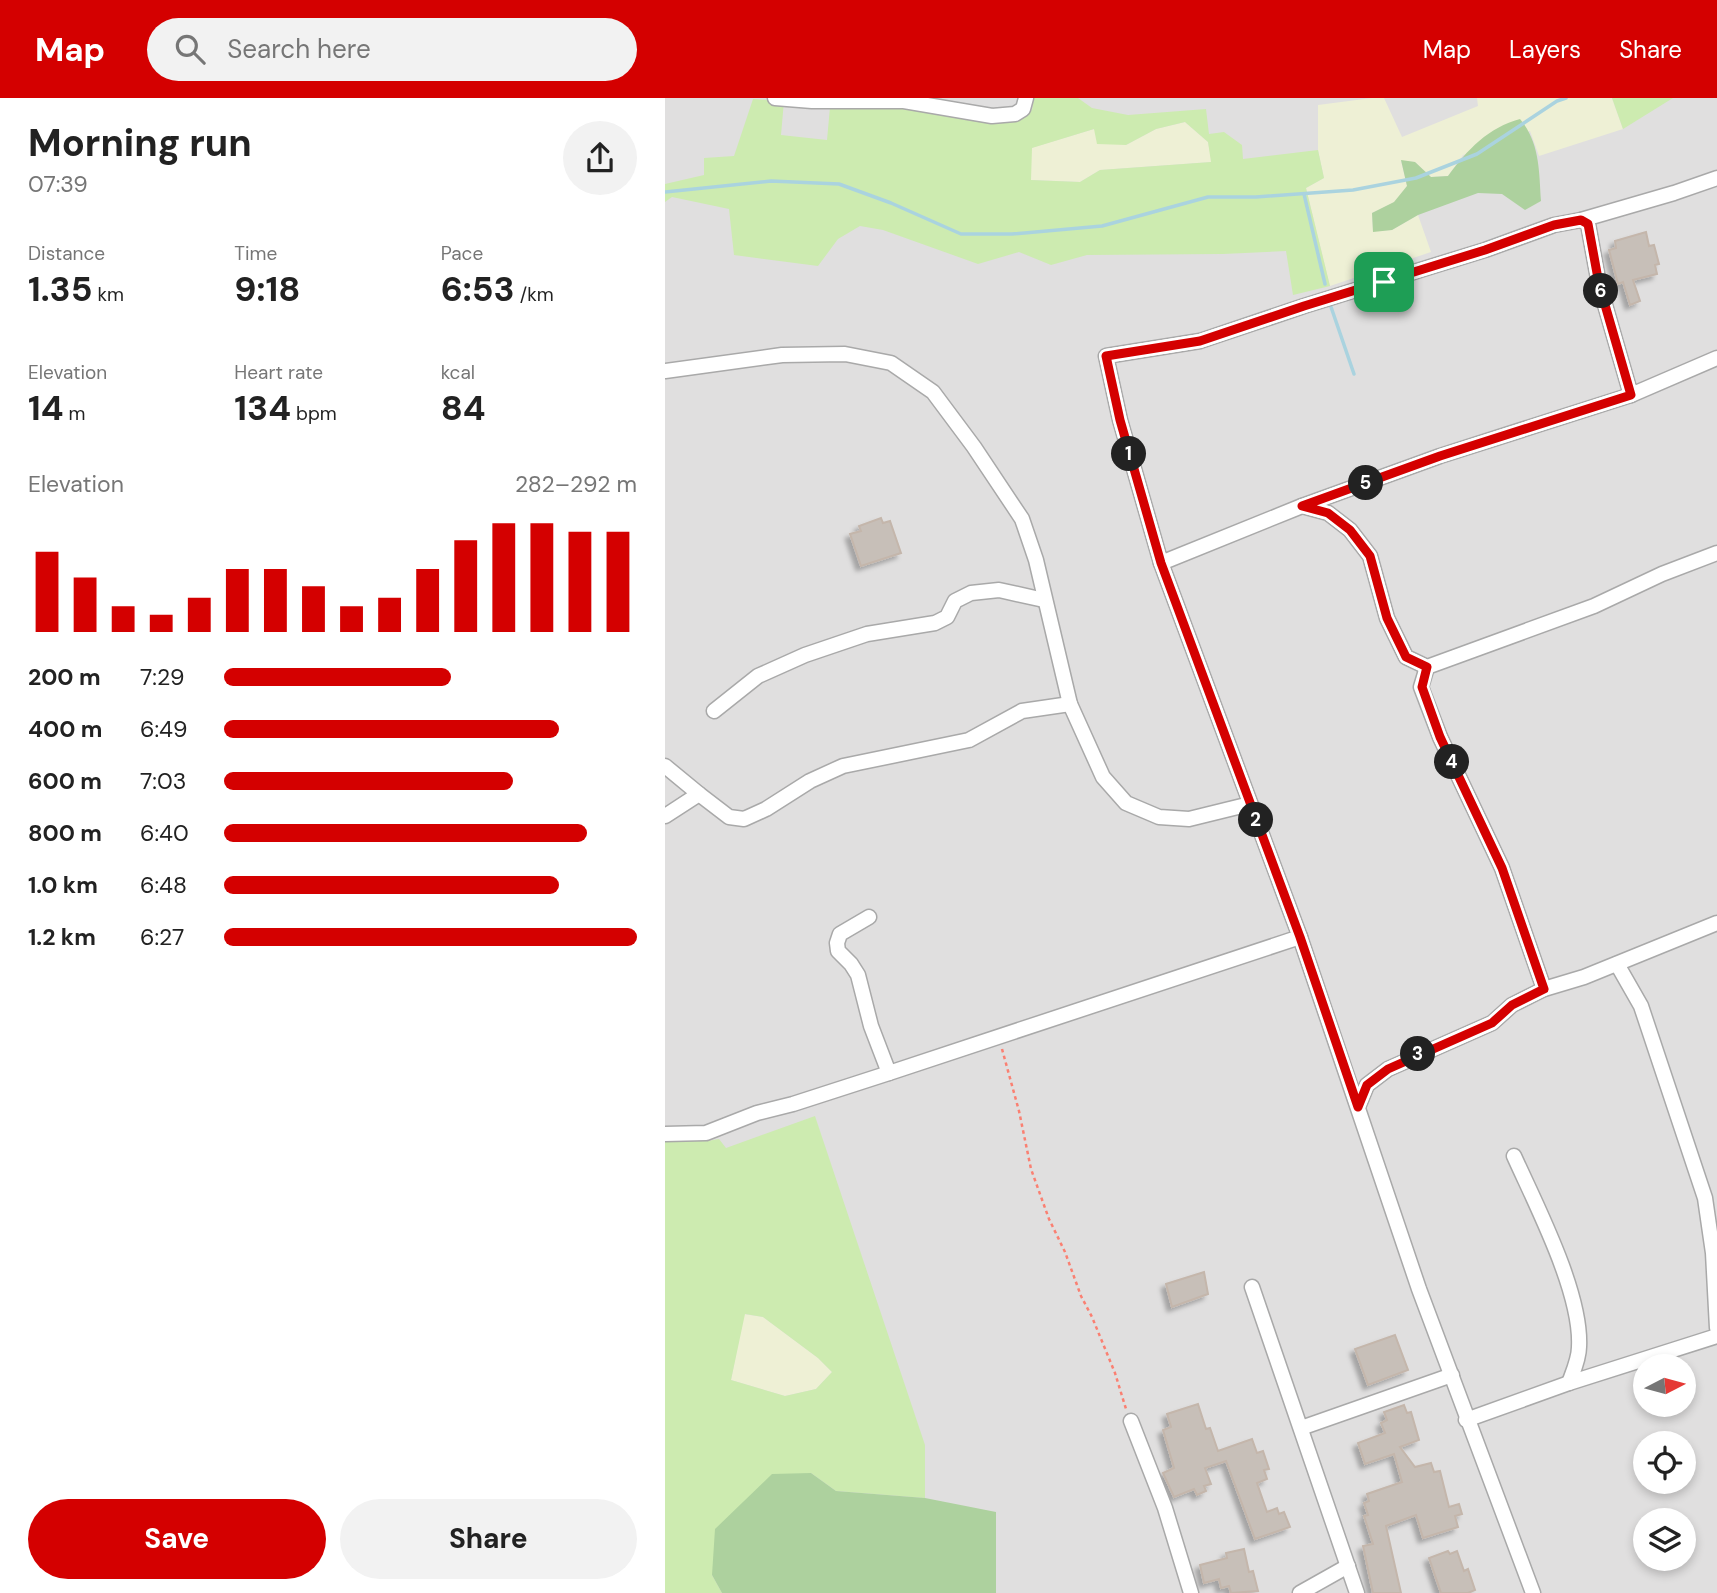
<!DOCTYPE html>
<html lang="en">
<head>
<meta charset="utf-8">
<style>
  body { margin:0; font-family:"DM Sans",sans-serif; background:#f2f2f2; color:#222; height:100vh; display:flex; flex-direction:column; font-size:26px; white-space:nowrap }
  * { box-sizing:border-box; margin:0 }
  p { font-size:23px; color:#767676 }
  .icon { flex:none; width:38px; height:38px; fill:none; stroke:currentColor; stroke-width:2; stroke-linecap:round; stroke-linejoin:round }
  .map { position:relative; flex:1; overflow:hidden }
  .details { display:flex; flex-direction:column; background:#fff; width:665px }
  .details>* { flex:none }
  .needle { width:46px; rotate:84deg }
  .controls { position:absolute; left:968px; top:1256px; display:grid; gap:14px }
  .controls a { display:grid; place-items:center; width:63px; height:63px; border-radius:50%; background:#fff; box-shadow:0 4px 10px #0003; font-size:35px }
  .pin { position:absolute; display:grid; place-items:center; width:60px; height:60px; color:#fff; margin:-30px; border-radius:14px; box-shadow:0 4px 10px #0006 }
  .km { position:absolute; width:35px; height:35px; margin:-18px; border-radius:50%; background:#222; color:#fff; font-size:19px; line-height:35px; text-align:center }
  .round { display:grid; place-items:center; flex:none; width:74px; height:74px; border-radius:37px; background:#f2f2f2 }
  .overview { display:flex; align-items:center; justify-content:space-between; height:119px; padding:0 28px }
  h1 { font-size:38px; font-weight:700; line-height:52px }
  .metrics { display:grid; grid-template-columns:repeat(3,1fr); gap:10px; height:119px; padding:7px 28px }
  .metrics div { display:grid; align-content:center }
  .metrics b { font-size:35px; font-weight:700 }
  .metrics small { font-size:19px; font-weight:400 }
  .metrics p { font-size:19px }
  .chart { height:196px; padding:14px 28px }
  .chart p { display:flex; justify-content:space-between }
  .chart svg { width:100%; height:126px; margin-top:7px; stroke:#d40000; stroke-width:6 }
  .primary-button { display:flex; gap:14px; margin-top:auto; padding:14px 28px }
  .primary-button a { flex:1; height:80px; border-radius:42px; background:#d40000; color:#fff; font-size:28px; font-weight:700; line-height:80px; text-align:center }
  .primary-button a+a { background:#f2f2f2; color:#222 }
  ul { padding:0 28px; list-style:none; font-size:23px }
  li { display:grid; grid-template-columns:112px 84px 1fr; align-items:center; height:52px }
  li i { height:18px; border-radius:9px; background:#d40000 }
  header { display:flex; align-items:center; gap:42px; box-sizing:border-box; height:98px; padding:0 35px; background:#d40000; color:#fff }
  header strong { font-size:33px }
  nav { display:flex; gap:38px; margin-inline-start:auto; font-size:24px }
  .search { width:490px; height:63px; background:#f2f2f2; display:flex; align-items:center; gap:18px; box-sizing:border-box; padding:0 24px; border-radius:38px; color:#767676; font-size:26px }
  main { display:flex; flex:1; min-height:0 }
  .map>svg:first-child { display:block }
</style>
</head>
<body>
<header>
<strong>Map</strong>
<div class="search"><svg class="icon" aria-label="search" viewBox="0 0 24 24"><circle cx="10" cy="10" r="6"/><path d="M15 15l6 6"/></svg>Search here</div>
<nav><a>Map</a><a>Layers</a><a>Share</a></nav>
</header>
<main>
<section class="details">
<div class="overview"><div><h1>Morning run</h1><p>07:39</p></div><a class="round"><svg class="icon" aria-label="share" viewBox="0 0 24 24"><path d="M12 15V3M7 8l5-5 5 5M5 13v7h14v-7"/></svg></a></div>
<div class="metrics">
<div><p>Distance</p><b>1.35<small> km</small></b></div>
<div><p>Time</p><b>9:18</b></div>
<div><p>Pace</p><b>6:53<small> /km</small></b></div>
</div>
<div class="metrics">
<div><p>Elevation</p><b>14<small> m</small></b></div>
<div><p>Heart rate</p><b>134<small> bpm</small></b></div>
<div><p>kcal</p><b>84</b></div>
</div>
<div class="chart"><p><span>Elevation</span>282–292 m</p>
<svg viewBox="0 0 160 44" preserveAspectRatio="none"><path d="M5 44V16M15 44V25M25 44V35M35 44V38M45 44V32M55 44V22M65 44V22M75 44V28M85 44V35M95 44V32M105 44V22M115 44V12M125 44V6M135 44V6M145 44V9M155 44V9"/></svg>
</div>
<ul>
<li><b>200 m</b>7:29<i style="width:55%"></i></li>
<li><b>400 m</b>6:49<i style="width:81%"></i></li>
<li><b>600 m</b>7:03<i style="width:70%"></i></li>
<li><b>800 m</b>6:40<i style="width:88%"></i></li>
<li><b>1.0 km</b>6:48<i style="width:81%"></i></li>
<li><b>1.2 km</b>6:27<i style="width:100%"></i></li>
</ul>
<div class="primary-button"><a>Save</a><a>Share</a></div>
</section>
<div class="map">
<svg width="1052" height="1495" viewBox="0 0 1052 1495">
  <defs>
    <filter id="shadow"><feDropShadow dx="-4.5" dy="4.5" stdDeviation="2" flood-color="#0004"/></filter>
  </defs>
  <rect width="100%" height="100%" fill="#f2efe9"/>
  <path fill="#e0dfdf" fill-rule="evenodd" d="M0 0H1052V1495H0ZM980 1269H1018V1307H980ZM980 1346H1018V1384H980ZM980 1423H1018V1461H980Z"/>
  <g fill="#eef0d5">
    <polygon points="707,0 719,0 737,39 813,8 812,0 947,0 958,31 874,58 865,33 798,57 783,78 766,79 750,64 736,63 742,88 730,104 707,115 708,133 727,132 753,117 766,154 665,188 641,90 659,80 653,52 653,7"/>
    <polygon points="520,24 543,44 547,64 435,72 415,84 366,82 366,50 429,31 461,47 491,31"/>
    <polygon points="79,1216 98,1219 153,1260 167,1274 151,1291 120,1298 66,1282"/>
  </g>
  <g fill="#cdebb0" fill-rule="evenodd">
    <path d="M369 0H413L427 10 463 17 541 11 544 36 559 34 577 47 578 61 653 52 659 80 641 90 665 188 628 197 621 153 558 156 422 157 386 167 354 154 313 166 218 132 195 128 173 141 153 168 69 157 64 111 7 99 0 104V86L39 77V60L69 58 88 1 119 3 116 37 162 42 165 9H223L309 18 353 19 367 12ZM520 24 543 44 546 64 435 72 415 84 366 82 367 50 429 31 432 46 461 47 491 31Z"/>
    <polygon points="947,0 1008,0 958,31"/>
    <path d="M150 1018 260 1347V1400L171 1393 146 1375 47 1477 57 1495H0V1028H30L42 1043 54 1041 61 1050ZM80 1216 98 1219 153 1260 167 1274 151 1291 120 1298 66 1282Z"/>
  </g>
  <g fill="#add19e">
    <path d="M855 21C875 45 874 73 876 103L860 112 837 96 813 95 753 117 727 132 708 134 707 115 729 104 742 88 736 62 750 64 766 79 783 78C802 52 824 29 855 21Z"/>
    <polygon points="146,1375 171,1393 260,1400 331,1414 331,1495 57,1495 47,1477 50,1431 107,1376"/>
  </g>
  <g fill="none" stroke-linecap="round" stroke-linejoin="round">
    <g stroke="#aad3df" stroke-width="3.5">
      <polyline points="0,94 106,83 174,86 226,105 296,136 347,136 437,128 543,99 591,99 688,92 751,80 812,56 892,3 901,0"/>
      <polyline points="639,96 660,186"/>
      <polyline points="665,206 689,276"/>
    </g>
  </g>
  <g fill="#c7bfb8" stroke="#c4b6ab" stroke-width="2" filter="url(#shadow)">
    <polygon points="981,134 984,148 989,147 994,166 990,167 992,176 968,182 975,203 965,207 958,184 953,186 944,152 951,150 950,143"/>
    <polygon points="216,420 218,425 225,423 236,455 196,468 185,436 196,433 194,428"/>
    <polygon points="539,1174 543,1196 507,1209 501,1186"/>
    <polygon points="730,1237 743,1272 703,1287 690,1251"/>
    <polygon points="533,1306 541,1331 545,1330 553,1353 587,1341 592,1355 598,1353 604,1371 599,1372 602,1381 592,1385 602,1414 612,1410 614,1416 619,1414 625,1429 590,1441 561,1363 540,1370 546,1386 539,1388 541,1393 532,1397 529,1391 509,1399 498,1375 509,1370 498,1332 506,1329 502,1316"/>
    <polygon points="739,1307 742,1315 746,1314 754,1342 735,1349 750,1369 766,1365 769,1374 775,1373 784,1409 794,1406 797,1416 790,1418 793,1429 758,1440 751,1417 721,1428 736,1495 708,1495 698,1448 708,1446 699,1418 703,1417 699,1405 704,1403 702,1396 737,1384 729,1356 700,1366 693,1345 720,1335 716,1325 722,1322 719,1314"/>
    <polygon points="579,1451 584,1474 588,1473 593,1493 566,1495 564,1488 556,1490 554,1481 539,1485 535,1467 562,1460 561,1455"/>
    <polygon points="783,1453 785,1456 792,1453 799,1473 803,1471 810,1492 803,1495 776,1495 764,1460"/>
  </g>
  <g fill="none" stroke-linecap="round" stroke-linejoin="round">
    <g stroke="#a9a9a9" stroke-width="17">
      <g id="minor">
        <polyline points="110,0 147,3 239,3 327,18 350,16 358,11 361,0"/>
        <polyline points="916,122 1009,95 1052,80"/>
        <polyline points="0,273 117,257 180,256 226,265 268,294 309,349 357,421 371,462 405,606 438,679 461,705 494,719 524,721 585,706"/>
        <polyline points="637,408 663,415 685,432 705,458 722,520 741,559 762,569 929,508 997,476 1052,455"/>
        <polyline points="496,465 637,408 775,358 966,297"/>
        <polyline points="762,569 756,589 775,639 837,770 879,891"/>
        <polyline points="49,613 93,578 140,557 202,536 270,525 282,519 290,503 306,495 334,492 379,502"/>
        <polyline points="0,668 34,696"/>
        <polyline points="0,718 34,696 64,719 79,721 101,711 145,683 178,668 304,642 357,613 405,606"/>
        <polyline points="204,819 175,836 172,845 173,853 186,866 193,877 206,928 224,975 635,839"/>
        <polyline points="952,866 976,908 1040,1100 1048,1155 1052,1230"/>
        <polyline points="693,1009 702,987 723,971 827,925 847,907 879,891 919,879 1052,825"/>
        <polyline points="0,1036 41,1035 92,1015 128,1006 224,975"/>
        <path d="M849 1058C871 1107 917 1195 914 1249 914 1261 908 1274 904 1285"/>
        <polyline points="587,1189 692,1495"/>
        <polyline points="801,1322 904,1285 1052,1238"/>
        <polyline points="466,1323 500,1410 526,1495"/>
        <polyline points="636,1330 787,1277"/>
        <polyline points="635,1495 683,1468"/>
        <polyline points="868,1495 754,1191 635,839 496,465 455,322 441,258 535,243 639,208 820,152 889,127 916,122 923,126 934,186 966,297 1052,260"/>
      </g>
    </g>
    <polyline stroke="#fa8072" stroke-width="2.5" stroke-dasharray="3.5 3.5" stroke-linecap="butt" points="337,951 354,1013 366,1071 384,1121 400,1154 416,1198 427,1219 450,1275 461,1311"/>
    <use href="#minor" stroke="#fff" stroke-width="14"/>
  </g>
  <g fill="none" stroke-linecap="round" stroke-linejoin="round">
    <g stroke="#fff" stroke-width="14">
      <polygon id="route" points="916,122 923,126 934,186 966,297 775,358 637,408 663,415 685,432 705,458 722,520 741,559 762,569 757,589 775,639 837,770 879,891 847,907 827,925 723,971 702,987 693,1009 635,839 496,465 455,322 441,258 535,243 639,208 820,152 889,127"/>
    </g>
    <use href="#route" stroke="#d40000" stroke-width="9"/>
  </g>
</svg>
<div class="controls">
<a><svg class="needle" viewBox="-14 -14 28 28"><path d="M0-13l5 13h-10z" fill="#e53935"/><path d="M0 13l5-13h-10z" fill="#767676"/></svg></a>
<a><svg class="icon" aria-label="locate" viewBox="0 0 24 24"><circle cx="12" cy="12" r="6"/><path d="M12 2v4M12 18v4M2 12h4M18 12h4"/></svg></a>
<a><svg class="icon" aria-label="layers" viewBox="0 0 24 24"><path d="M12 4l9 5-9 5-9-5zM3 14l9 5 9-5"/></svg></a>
</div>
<div class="pin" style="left:719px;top:184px;background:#1e9e55"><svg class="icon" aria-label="arrive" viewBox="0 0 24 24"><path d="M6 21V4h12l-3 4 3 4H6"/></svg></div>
<b class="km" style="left:464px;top:356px">1</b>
<b class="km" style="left:591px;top:722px">2</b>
<b class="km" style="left:753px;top:956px">3</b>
<b class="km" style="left:787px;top:664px">4</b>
<b class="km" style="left:701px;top:385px">5</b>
<b class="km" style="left:936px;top:193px">6</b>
</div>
</main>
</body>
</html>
